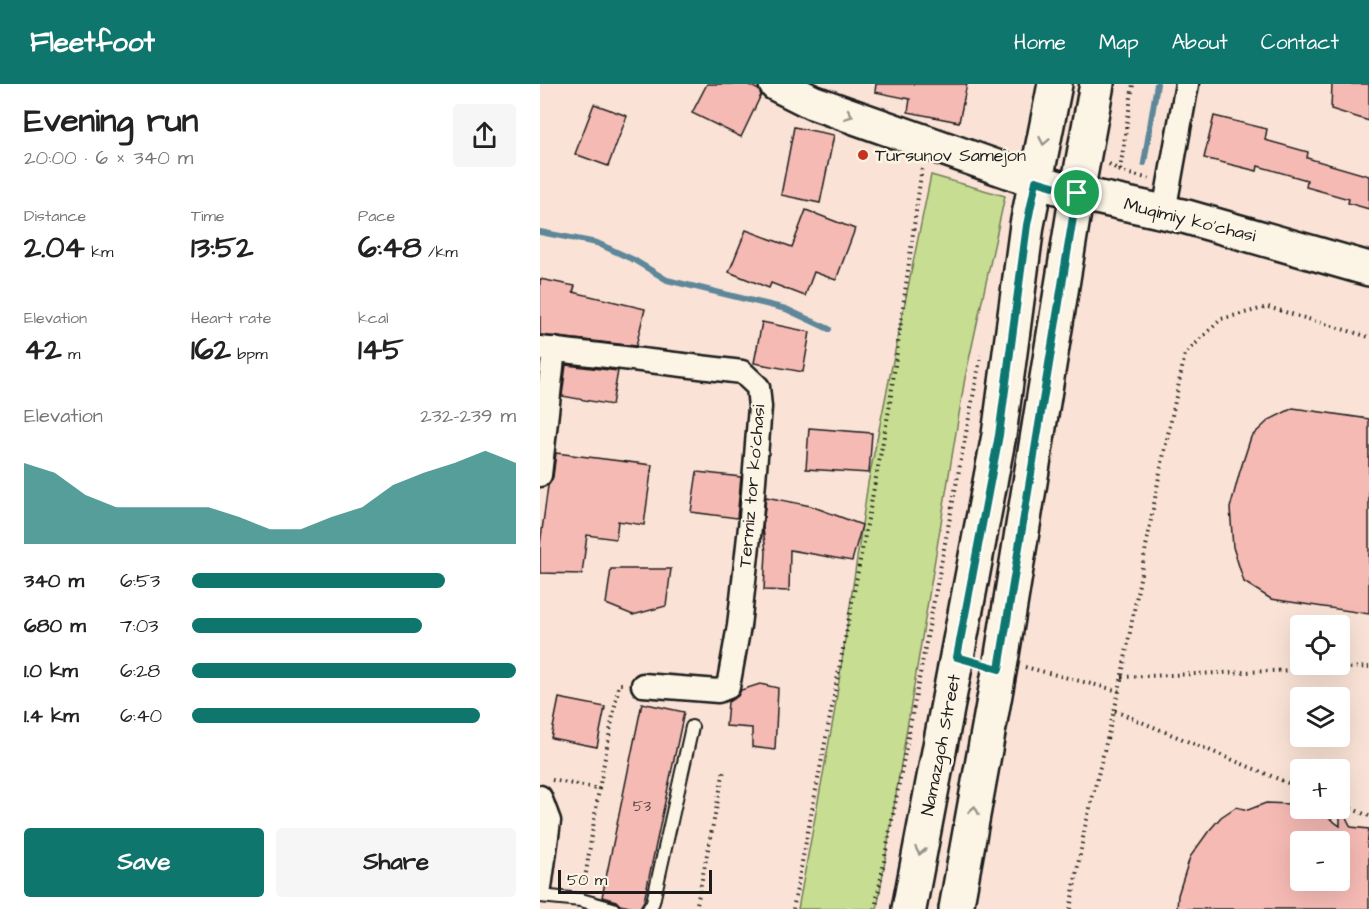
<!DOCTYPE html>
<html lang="en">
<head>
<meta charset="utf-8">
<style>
  body { margin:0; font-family:"Architects Daughter",sans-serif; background:#f6f6f6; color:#222; height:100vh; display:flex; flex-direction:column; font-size:22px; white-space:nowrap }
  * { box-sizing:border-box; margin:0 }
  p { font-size:20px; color:#767676 }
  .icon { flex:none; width:33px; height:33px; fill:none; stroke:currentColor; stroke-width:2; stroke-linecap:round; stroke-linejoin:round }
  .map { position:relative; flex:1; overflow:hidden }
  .drawer { display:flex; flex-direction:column; background:#fff; width:540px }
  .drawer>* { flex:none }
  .tools { position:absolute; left:750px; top:531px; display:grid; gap:12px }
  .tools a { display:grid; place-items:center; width:60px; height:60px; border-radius:6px; background:#fff; box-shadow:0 6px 24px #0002; font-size:30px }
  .scale { position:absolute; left:18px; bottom:15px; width:154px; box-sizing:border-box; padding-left:6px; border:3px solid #1c1c1c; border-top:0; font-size:16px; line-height:21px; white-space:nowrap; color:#1c1c1c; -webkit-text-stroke:4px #fcf5e5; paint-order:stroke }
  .pin { position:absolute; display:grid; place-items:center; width:51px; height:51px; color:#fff; margin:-26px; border:3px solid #fff; border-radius:50%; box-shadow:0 2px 6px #0007 }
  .round { display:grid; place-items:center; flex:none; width:63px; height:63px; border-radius:6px; background:#f6f6f6 }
  .overview { display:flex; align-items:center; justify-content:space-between; height:102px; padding:0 24px }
  h1 { font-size:33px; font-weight:700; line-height:45px }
  .stats { display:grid; grid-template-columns:repeat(3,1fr); gap:9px; height:102px; padding:6px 24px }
  .stats div { display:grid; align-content:center }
  .stats b { font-size:30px; font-weight:700 }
  .stats small { font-size:16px; font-weight:400 }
  .stats p { font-size:16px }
  .chart { height:168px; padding:12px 24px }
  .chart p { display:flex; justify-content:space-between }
  .chart svg { width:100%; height:108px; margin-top:6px; fill:#0f766e; opacity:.7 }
  .cta { display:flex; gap:12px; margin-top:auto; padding:12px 24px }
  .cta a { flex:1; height:69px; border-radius:6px; background:#0f766e; color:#fff; font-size:24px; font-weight:700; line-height:69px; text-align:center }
  .cta a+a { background:#f6f6f6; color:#222 }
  ul { padding:0 24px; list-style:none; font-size:20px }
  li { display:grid; grid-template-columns:96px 72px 1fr; align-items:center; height:45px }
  li i { height:15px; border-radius:8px; background:#0f766e }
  header { display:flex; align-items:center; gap:36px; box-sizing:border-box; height:84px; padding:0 30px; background:#0f766e; color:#fff }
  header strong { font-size:28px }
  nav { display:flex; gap:33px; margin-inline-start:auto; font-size:21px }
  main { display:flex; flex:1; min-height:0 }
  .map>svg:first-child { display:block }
</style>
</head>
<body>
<header>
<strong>Fleetfoot</strong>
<nav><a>Home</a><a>Map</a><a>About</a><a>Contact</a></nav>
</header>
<main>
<section class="drawer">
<div class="overview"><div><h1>Evening run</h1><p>20:00 · 6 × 340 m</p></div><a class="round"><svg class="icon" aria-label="share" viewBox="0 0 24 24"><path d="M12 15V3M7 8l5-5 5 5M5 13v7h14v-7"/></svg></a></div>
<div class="stats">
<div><p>Distance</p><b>2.04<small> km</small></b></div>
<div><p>Time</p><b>13:52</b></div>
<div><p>Pace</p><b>6:48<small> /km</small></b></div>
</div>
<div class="stats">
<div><p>Elevation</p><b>42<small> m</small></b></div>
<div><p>Heart rate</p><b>162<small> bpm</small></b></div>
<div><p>kcal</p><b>145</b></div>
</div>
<div class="chart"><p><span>Elevation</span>232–239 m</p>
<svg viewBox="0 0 160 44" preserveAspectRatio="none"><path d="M0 44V11L10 15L20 24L30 29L40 29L50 29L60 29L70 33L80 38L90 38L100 33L110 29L120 20L130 15L140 11L150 6L160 11V44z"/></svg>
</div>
<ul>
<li><b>340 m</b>6:53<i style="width:78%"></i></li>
<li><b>680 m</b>7:03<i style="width:71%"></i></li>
<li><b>1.0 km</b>6:28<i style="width:100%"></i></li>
<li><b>1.4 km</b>6:40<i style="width:89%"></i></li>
</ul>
<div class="cta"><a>Save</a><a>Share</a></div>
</section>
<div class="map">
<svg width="829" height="825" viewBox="0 0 829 825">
  <rect width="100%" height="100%" fill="#fae3d6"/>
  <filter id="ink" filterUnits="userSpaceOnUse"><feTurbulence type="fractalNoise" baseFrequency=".0167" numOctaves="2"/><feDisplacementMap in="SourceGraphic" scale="12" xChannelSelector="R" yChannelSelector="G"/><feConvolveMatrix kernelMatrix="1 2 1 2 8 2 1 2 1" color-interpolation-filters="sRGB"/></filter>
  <g filter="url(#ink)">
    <polygon fill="#c7dd92" stroke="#727c57" stroke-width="1.5" points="391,91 465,112 425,294 337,825 258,825 294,631 328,399"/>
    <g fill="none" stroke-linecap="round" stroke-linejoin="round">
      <g stroke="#5f879a" stroke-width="6">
        <polyline points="604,79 617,0"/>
        <polyline points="0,148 57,159 94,176 127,196 246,225 289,245"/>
      </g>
    </g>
    <g fill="#f6bab4" stroke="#1c1c1c" stroke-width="1.5" fill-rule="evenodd">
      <polygon points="167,0 207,0 219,6 221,11 201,53 152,29"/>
      <polygon points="336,0 427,0 419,38 368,28 370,15 335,8"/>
      <polygon points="792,0 829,0 829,37 791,25"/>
      <polygon points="54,20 87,32 68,82 35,70"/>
      <polygon points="674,32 727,45 725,56 768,68 767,74 829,92 829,125 808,119 809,115 766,103 767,96 718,82 717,87 664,74"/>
      <polygon points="254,43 294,51 280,119 241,111"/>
      <polygon points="266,126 315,145 296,196 274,188 265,212 231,199 229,204 189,188 206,146 252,163"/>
      <polygon points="0,195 35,202 33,208 105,225 96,262 0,251"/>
      <polygon points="222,238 270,248 263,288 214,279"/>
      <polygon points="26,281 78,287 72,321 22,312"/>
      <polygon points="753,324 829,335 829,530 731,515 704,498 693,463 690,424 700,387 711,353 729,336"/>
      <polygon points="269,344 332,349 329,389 266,385"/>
      <polygon points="16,369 112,381 104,441 78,437 76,455 47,451 42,490 0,489 0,461 8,402 13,393"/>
      <polygon points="157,388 201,393 197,434 151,428"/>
      <polygon points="226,413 271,422 322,441 312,477 250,466 249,507 224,506 226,468 223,444"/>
      <polygon points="71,485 131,485 126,522 93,531 66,520"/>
      <polygon points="220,600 238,604 235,666 212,663 212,644 186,642 188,618 198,612 201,606"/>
      <polygon points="19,614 65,623 57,663 11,654"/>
      <polygon points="102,619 144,628 104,817 99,825 80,821 76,817 62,813"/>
      <path d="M726 719 751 720 760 723V724L782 729 800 742V722L811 743 829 745 827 763H829V825H637L638 811 650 773 668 748 681 733 696 723 708 726ZM760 758H800V796H760Z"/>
    </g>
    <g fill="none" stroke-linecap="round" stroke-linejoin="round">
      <g stroke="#1c1c1c" stroke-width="16">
        <g id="service">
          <polyline points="0,812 41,816 73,825"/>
          <polyline points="109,825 113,818 152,643"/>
        </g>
      </g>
      <g stroke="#1c1c1c" stroke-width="27">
        <g id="minor">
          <polyline points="624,128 647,0"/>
          <polyline points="0,264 202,288 218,303 220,323 211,434 199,542 188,603 178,607 103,601"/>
          <polyline points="0,391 14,265"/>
          <polyline points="0,713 9,737 0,804"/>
        </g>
      </g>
      <g stroke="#1c1c1c" stroke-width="38">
        <g id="secondary">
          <polyline points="236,0 272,18 496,97 537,109 647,133 829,185"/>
          <polyline points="369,825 459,351 487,141 515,0"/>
          <polyline points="416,825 461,577 537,109 557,0"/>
        </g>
      </g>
      <g stroke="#1c1c1c" stroke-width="4" stroke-dasharray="1.5 4.5" stroke-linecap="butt">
        <polyline points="569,80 582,88 610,95"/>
        <polyline points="580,86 593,0"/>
        <polyline points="485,583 579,607"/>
        <polyline points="582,593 829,583"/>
        <polyline points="575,627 760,704"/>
        <polyline points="12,696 59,705 79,600 85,600"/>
        <polyline points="800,720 829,732"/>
        <polyline points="44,801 59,705"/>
        <polyline points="156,825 184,686"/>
        <polyline points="253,825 349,326 382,83"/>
        <polyline points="335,825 441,271"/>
        <polyline points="530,825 545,743 579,607 619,393 645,270 681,235 728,223 829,253"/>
      </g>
      <use href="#service" stroke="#fcf5e5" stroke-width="12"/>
      <use href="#minor" stroke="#fcf5e5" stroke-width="22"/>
      <use href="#secondary" stroke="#fcf5e5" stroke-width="33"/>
    </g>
    <defs><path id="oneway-chevron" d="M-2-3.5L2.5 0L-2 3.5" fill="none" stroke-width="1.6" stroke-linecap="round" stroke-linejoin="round" transform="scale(1.5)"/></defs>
    <g stroke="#97938b">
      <use href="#oneway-chevron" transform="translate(309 31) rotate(20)"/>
      <use href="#oneway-chevron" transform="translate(504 57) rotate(101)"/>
      <use href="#oneway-chevron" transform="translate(434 726) rotate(-80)"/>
      <use href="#oneway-chevron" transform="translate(380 767) rotate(101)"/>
    </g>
  </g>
  <g fill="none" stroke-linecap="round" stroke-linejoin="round" filter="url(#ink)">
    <g stroke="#fff" stroke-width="12">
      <polygon id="route" points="496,97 537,109 459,585 417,573 459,351 487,141"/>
    </g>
    <use href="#route" stroke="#0f766e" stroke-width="8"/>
  </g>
  <circle fill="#c8321e" stroke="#fcf5e5" stroke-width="2" cx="323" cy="71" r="6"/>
  <g text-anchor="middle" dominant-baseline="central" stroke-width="5" stroke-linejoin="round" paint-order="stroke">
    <g font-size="15" fill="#524442">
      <text x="102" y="722">53</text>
    </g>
    <g font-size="18" fill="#1c1c1c" stroke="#fcf5e5" text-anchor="start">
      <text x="335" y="71">Tursunov Samejon</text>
    </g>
    <g font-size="18" fill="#1c1c1c" stroke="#fcf5e5">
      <text transform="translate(650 136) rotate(14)">Muqimiy ko'chasi</text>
      <text transform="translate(212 402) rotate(-85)">Termiz tor ko'chasi</text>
      <text transform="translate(401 661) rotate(-79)">Namazgoh Street</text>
    </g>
  </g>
</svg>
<div class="tools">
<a><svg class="icon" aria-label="locate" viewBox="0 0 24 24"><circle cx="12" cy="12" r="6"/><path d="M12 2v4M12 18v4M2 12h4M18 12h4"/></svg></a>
<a><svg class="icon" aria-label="layers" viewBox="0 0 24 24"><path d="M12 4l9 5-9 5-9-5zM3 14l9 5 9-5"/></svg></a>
<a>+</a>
<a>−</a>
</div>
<div class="scale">50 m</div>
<div class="pin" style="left:537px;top:109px;background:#1e9e55"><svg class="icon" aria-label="arrive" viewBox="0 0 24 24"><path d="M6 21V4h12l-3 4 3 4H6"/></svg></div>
</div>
</main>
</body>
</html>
